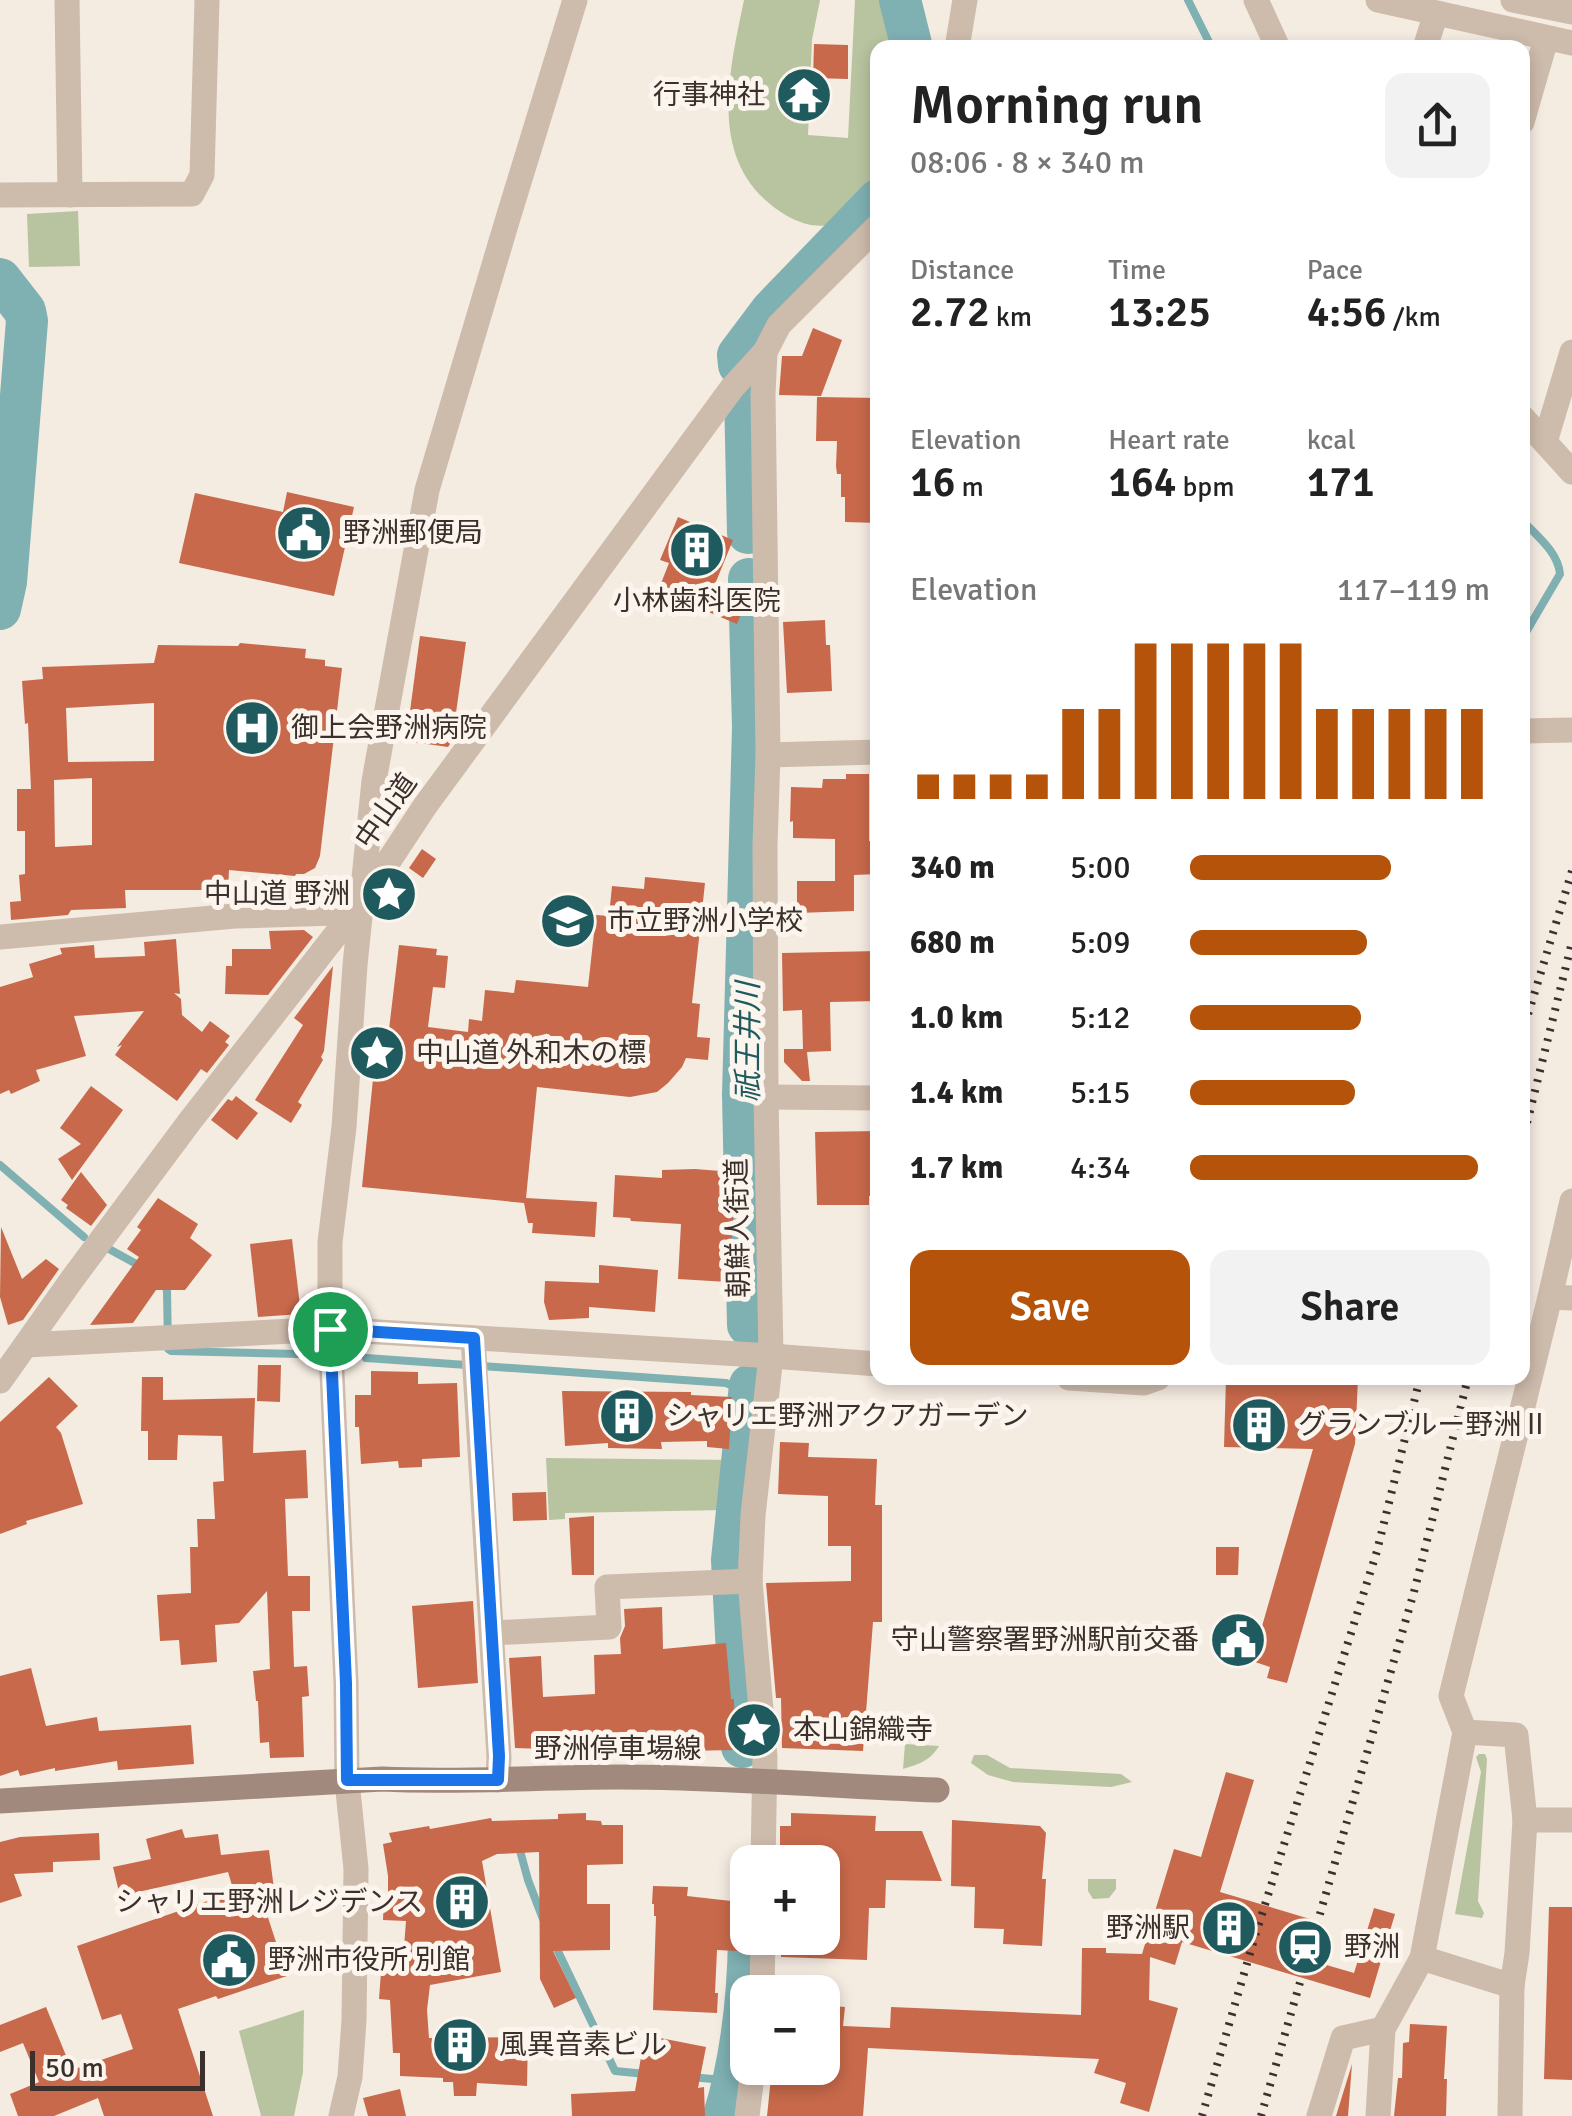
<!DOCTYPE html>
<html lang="en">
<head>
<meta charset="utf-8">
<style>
  body { margin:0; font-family:Signika,"Noto Sans JP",sans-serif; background:#f2f2f2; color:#222; height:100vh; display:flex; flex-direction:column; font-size:38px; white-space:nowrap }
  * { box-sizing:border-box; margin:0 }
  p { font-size:32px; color:#767676 }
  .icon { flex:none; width:55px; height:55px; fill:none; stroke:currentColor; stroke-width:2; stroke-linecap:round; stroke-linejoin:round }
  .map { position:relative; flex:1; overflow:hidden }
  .drawer { position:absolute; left:870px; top:40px; width:660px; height:1345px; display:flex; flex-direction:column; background:#fff; border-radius:20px; box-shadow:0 5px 15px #0003 }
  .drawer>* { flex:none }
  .controls { position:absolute; left:730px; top:1845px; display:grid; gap:20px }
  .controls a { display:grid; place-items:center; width:110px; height:110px; border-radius:20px; background:#fff; box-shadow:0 5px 15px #0003; font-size:50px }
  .scale { position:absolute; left:30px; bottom:25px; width:175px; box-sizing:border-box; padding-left:10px; border:5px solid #3b302b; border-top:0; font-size:28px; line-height:35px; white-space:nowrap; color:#3b302b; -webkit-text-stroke:8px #fbf5ee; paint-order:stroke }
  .pin { position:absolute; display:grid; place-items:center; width:85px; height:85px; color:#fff; margin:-42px; border:5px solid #fff; border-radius:50%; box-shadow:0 2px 10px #0007 }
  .round { display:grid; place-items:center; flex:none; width:105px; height:105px; border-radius:20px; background:#f2f2f2 }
  .head { display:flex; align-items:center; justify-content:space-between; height:170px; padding:0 40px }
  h1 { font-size:55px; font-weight:600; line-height:75px }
  .stats { display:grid; grid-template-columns:repeat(3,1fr); gap:15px; height:170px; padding:10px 40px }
  .stats div { display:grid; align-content:center }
  .stats b { font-size:42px; font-weight:600 }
  .stats small { font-size:28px; font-weight:400 }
  .stats p { font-size:28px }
  .chart { height:280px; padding:20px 40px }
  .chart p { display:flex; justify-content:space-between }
  .chart svg { width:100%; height:180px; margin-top:10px; stroke:#b45309; stroke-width:6 }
  .cta { display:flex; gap:20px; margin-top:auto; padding:20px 40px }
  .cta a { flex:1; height:115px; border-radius:20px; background:#b45309; color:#fff; font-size:40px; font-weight:600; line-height:115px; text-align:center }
  .cta a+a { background:#f2f2f2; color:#222 }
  ul { padding:0 40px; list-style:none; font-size:32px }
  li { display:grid; grid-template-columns:160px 120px 1fr; align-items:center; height:75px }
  li i { height:25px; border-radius:12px; background:#b45309 }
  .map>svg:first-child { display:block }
</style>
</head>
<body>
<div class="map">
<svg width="1572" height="2116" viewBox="0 0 1572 2116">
  <rect width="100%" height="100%" fill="#f4ebe1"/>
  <g fill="#b8c4a0">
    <path d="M744 0H820L812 40 808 135 848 138 855 0H895L910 47 878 48 877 192 850 224C838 224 823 227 811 225 796 222 782 214 770 204 708 154 730 68 744 0Z"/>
    <polygon points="78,211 80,266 29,267 27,214"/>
    <polygon points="546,1458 735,1460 725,1510 565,1513 565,1519 549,1520"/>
    <path d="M905 1744 939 1746C930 1761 919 1764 903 1769Z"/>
    <polygon points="1479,1754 1485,1754 1487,1759 1478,1901 1484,1913 1482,1918 1455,1914 1481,1772 1476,1757"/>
    <polygon points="974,1755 987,1755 1010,1768 1121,1774 1132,1782 1111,1787 1013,1782 988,1775 971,1763"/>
    <polygon points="1088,1879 1116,1879 1116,1889 1109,1898 1093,1899 1088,1891"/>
    <polygon points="304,2010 303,2072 294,2116 261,2116 239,2031"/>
  </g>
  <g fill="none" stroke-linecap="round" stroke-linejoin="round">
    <g stroke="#7fb0b2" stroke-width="8">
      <polyline points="1188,0 1212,48"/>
      <path d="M1522 520C1537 536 1558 552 1560 574L1522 639"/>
      <polyline points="0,1165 84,1237"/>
      <polyline points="109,1249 140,1266"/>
      <polyline points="164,1281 167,1291 168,1349 171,1351 298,1354"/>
      <polyline points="366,1358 726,1383 750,1393"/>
      <polyline points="519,1847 528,1880 543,1919"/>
      <polyline points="555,1945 615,2071 646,2074"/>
      <polyline points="690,2077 735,2081"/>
    </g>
    <g stroke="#7fb0b2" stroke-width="42">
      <polyline points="900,0 912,48"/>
      <polyline points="0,279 25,311 27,321 6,582 0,609"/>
      <polyline points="739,365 738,355 771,311 878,200"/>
      <polyline points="745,392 748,533"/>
      <polyline points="748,1325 743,1095 753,727 749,579"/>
      <polyline points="742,1747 732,1560 750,1385"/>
      <path d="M724 2116C742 2057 748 1999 749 1938"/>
    </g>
  </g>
  <g fill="#c8694b" fill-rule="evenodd">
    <polygon points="814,44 848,45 848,79 813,78"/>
    <polygon points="813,328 842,340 821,396 779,395 782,356 802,356"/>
    <polygon points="817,397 878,398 878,523 845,522 845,497 841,497 841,474 837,474 836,466 837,441 816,441"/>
    <polygon points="287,492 354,507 334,596 179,563 195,493 283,512"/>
    <polygon points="678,517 733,540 711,594 744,607 737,624 658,591 669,563 660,560"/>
    <polygon points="825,620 826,645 830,645 832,691 787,693 783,622"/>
    <polygon points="420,636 466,642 452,741 448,747 406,741"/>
    <path d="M240 643 306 649 305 658 325 660V666L342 668 320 856 315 868 304 874H296L295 876 229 870 228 890H125L126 908 71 910 68 915 11 920 10 902 21 901 19 875 25 874V831H17V789H31L28 723 25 724 22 681 43 679 42 667 154 663 158 645 238 646ZM154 703V761L68 762 66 708ZM92 778V845L55 847 54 780Z"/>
    <polygon points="846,774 869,774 869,841 878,841 878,874 854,875 854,911 797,913 797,881 835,881 835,839 793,838 793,821 790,822 791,787 822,788 823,779 846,779"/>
    <polygon points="422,849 436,859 423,878 409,868"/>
    <polygon points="645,877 705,883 692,1003 700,1004 697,1037 710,1038 708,1060 686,1058 682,1067 668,1083 657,1092 630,1097 537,1087 526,1198 597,1202 595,1237 532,1233 533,1223 528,1223 524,1203 362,1187 373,1079 383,1080 399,945 437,949 436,955 448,956 445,988 433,987 428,1027 468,1032 469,1019 482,1021 485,990 514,993 516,980 588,987 596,915 609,916 612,886 644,889"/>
    <polygon points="304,930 313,937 268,995 225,994 226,966 232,966 232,949 271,949 269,931"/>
    <polygon points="176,939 180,994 174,993 181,999 182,1015 202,1032 210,1021 230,1036 225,1042 229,1045 207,1073 201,1069 177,1101 115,1055 122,1045 117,1047 144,1011 74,1016 86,1056 36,1070 40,1081 11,1094 9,1090 0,1094 0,987 33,977 29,964 62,954 60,948 94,945 95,958 145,956 144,942"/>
    <polygon points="878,951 878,1001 830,1002 831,1051 807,1052 810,1081 802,1081 784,1062 784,1049 803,1049 802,1010 783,1011 782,953"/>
    <polygon points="333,966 324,1051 321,1057 323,1060 298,1102 302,1105 291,1123 255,1100 303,1025 294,1018"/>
    <polygon points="91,1086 123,1110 72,1180 58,1159 81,1144 60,1128"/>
    <polygon points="236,1096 258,1113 237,1140 211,1120 228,1099 232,1101"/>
    <polygon points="878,1131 878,1196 869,1196 869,1205 817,1205 815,1132"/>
    <polygon points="695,1169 733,1172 733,1225 728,1282 678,1279 681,1224 631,1221 630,1218 613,1217 615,1175 662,1178 662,1170"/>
    <polygon points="81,1172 107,1205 91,1226 66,1208 68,1205 61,1200"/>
    <polygon points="158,1198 198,1224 190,1238 212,1255 185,1290 156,1290 133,1323 90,1325 139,1257 127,1249 141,1230 137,1227"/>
    <polygon points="1,1227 22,1279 46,1259 59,1269 23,1320 8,1325 0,1297"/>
    <polygon points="292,1239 301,1314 258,1317 250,1244"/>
    <polygon points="599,1265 658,1270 655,1312 589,1307 589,1318 549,1320 544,1302 545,1281 599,1283"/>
    <polygon points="258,1365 281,1365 280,1402 257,1401"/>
    <polygon points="371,1371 418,1372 418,1384 457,1383 460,1457 422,1459 422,1467 399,1468 398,1461 361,1464 359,1427 355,1427 355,1395 371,1395"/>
    <polygon points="49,1377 78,1406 56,1427 61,1433 83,1504 26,1521 27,1524 0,1534 0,1422"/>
    <polygon points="142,1377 163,1377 163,1400 255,1398 253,1453 306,1450 308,1498 285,1499 288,1576 310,1576 310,1611 292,1611 294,1667 307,1666 309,1696 302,1697 304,1757 270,1758 269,1742 260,1743 258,1701 256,1701 253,1671 270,1669 267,1591 239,1623 215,1625 217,1662 181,1665 179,1640 160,1641 157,1595 191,1593 190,1547 198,1547 197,1519 215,1519 213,1482 224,1481 222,1436 178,1435 177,1460 148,1460 148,1431 141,1431"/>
    <polygon points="1226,1378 1358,1378 1355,1444 1287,1683 1267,1678 1270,1667 1252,1661 1313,1449 1224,1447"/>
    <polygon points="562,1391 691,1392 691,1395 732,1397 729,1449 707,1447 707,1441 661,1442 662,1449 608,1448 608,1443 565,1446"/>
    <polygon points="780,1442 809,1443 808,1457 877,1459 875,1505 882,1505 882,1622 873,1622 863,1751 782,1748 781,1698 776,1698 766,1583 851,1581 851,1546 828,1546 828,1496 778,1494"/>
    <polygon points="546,1492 547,1520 513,1521 512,1493"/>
    <polygon points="594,1516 594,1575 572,1575 569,1518"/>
    <polygon points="1216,1547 1239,1547 1238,1575 1216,1575"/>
    <polygon points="473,1601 478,1683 418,1688 412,1606"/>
    <polygon points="662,1607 663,1649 726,1643 731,1699 734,1699 735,1750 631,1752 515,1748 509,1658 541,1656 543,1697 595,1694 594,1655 621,1654 620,1638 625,1626 624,1609"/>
    <polygon points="31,1668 46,1726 97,1717 99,1731 191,1725 194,1764 118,1770 117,1761 55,1771 55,1768 20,1776 18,1770 0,1776 0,1676"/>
    <polygon points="1226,1772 1254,1780 1220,1892 1310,1919 1299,1957 1354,1973 1374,1908 1395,1914 1370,1998 1182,1942 1175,1965 1150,1957 1149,2000 1178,2008 1149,2112 1120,2103 1126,2083 1094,2073 1099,2059 868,2048 863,2116 767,2116 772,2068 822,2068 822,2005 845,2007 843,2026 890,2028 891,2007 1081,2015 1082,1948 1106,1948 1106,1953 1142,1954 1174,1849 1201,1857"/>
    <polygon points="586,1813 586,1820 601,1821 602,1825 623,1825 623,1864 587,1865 587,1904 610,1904 610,1950 553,1951 576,1998 554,2008 540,1979 539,1852 497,1854 482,1861 501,1972 430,1985 427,2010 429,2038 528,2037 527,2086 477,2083 476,2096 454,2096 453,2082 443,2082 443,2078 400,2076 400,2053 393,2053 390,2000 379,1999 381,1972 402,1973 406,1921 383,1920 384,1898 388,1898 388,1876 383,1844 392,1842 389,1833 429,1826 430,1829 491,1818 492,1821 558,1819 558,1814"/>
    <polygon points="791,1813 876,1816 875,1831 922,1831 942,1881 886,1880 885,1908 869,1908 867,1960 781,1957 781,1938 822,1938 822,1862 780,1862 780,1826 791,1826"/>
    <polygon points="952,1820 1040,1826 1046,1833 1042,1879 1046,1879 1042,1946 1003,1944 1004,1929 974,1928 975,1887 951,1886"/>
    <polygon points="182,1829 185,1838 218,1834 221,1855 269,1850 275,1897 262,1899 287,1976 218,1999 216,1996 178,2009 213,2116 104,2116 98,2098 54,2116 18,2116 10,2094 39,2082 23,2043 0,2052 0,2025 46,2007 72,2070 133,2049 121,2014 102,2020 77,1946 234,1892 228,1872 120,1896 113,1867 151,1859 146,1839"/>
    <polygon points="99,1833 100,1860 53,1862 53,1872 14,1874 22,1896 0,1903 0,1842 20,1837"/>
    <polygon points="653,1886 688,1887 687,1896 740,1902 737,1951 717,1950 715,1993 718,1993 717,2013 653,2010 656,1916 654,1916 654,1904 652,1904"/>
    <polygon points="1549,1907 1572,1907 1572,2080 1544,2079"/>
    <polygon points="1410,2024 1447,2026 1444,2079 1447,2079 1446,2116 1394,2116 1398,2078 1402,2078 1403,2043 1409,2042"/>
    <polygon points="645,2035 706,2047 698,2088 704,2087 705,2116 572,2116 571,2094 635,2091"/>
    <polygon points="1352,2064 1348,2116 1336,2116"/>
    <polygon points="400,2089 406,2116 368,2116 363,2098"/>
  </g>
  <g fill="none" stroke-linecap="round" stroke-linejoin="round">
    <g stroke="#cdbbac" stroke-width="25">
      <polyline points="67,0 70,195"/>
      <polyline points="1256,0 1278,48"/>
      <polyline points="1378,0 1572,43"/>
      <polyline points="957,48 965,0"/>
      <polyline points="1425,48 1436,13"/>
      <polyline points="1522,122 1546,39"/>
      <polyline points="0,195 192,194 202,175 207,0"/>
      <polyline points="1522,417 1572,472"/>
      <polyline points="1545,442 1572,352"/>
      <polyline points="1522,731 1572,730"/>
      <polyline points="768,755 878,752"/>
      <polyline points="0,937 235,916 337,913 361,900"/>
      <polyline points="1550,1297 1572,1201"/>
      <polyline points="473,1338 499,1757 498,1780"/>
      <polyline points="26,1345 330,1329 771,1356"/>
      <polyline points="0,1381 73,1278 190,1121 363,900 425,806 732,388 765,352 779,325 878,226"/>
      <polyline points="492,1633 609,1627 607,1587 750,1581"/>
      <polyline points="1465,1732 1451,1696 1550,1297 1572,1298"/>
      <polyline points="763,1862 765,1757 750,1581 753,1515 771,1356 766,1097 765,845 768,755 763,394 765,352"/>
      <polyline points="762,1992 763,1938"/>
      <polyline points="747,2116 753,2068"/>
      <polyline points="1319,2116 1343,2038 1383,2029"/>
    </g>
    <g stroke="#cdbbac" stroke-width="25">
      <polyline points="1513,0 1572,12"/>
      <polyline points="766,1097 878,1098"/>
      <polyline points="771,1356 878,1364"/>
      <polyline points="1069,1378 1144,1383 1158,1378"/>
      <polyline points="1525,1820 1572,1820"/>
      <polyline points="341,2116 350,2077 354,2020 356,1869 347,1781 346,1683 330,1329 330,1242 344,1127 355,965 374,781 427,490 508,218 575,0"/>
      <polyline points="1378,2116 1383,2029 1422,1958 1465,1732 1516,1735 1525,1820 1517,1953 1512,1986 1422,1958"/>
      <polyline points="1510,2116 1512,1986"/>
    </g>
    <path stroke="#a18a7d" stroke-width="25" d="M0 1801 382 1779C461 1783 539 1777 618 1777 724 1777 831 1786 937 1790"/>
    <g stroke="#3b302b" stroke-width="8" stroke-dasharray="2.5 8" stroke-linecap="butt">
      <polyline points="1522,1034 1572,871"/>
      <polyline points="1522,1143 1572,942"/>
      <polyline points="1202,2116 1256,1933 1377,1551 1420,1378"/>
      <polyline points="1261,2116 1414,1592 1468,1378"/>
    </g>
  </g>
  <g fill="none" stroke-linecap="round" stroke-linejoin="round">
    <g stroke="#fff" stroke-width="20">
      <polygon id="route" points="330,1329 474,1338 499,1756 498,1780 347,1780 346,1683"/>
    </g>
    <use href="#route" stroke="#1a73e8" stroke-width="12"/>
  </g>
  <defs>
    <g id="temple-disc" transform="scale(2.875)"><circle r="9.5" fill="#1f5a5e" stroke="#fbf5ee"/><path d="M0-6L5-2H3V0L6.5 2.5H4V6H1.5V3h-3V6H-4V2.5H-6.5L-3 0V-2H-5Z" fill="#fff"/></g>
    <g id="civic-disc" transform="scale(2.875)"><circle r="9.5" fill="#1f5a5e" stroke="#fbf5ee"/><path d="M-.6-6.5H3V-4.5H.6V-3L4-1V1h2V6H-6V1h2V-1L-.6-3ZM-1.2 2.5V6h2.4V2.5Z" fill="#fff"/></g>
    <g id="building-disc" transform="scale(2.875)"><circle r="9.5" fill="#1f5a5e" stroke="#fbf5ee"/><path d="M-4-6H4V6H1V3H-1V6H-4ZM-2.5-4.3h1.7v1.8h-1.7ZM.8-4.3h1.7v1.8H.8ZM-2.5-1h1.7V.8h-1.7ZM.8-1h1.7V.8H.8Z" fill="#fff"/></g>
    <g id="hospital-disc" transform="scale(2.875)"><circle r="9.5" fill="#1f5a5e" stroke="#fbf5ee"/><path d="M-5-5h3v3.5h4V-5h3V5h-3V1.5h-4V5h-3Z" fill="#fff"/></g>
    <g id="sight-disc" transform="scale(2.875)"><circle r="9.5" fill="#1f5a5e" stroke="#fbf5ee"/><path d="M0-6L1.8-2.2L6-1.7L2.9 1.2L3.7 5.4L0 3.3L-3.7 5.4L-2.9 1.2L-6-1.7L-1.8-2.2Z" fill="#fff"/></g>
    <g id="school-disc" transform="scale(2.875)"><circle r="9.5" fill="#1f5a5e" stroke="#fbf5ee"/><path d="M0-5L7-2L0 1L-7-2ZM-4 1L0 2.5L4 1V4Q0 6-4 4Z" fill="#fff"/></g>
    <g id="station-disc" transform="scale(2.875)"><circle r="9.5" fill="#1f5a5e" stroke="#fbf5ee"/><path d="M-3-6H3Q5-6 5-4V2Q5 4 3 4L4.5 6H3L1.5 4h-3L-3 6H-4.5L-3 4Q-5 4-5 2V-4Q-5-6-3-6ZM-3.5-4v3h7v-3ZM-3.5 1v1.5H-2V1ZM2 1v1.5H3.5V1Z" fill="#fff"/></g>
  </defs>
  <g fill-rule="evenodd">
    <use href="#temple-disc" x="804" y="95"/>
    <use href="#civic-disc" x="304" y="533"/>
    <use href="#building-disc" x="697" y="550"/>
    <use href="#hospital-disc" x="252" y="728"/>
    <use href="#sight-disc" x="389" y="894"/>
    <use href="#school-disc" x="568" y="921"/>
    <use href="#sight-disc" x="377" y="1053"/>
    <use href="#building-disc" x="627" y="1416"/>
    <use href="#building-disc" x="1259" y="1425"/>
    <use href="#civic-disc" x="1238" y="1640"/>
    <use href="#sight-disc" x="754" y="1730"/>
    <use href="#building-disc" x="462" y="1902"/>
    <use href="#building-disc" x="1229" y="1928"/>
    <use href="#station-disc" x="1305" y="1947"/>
    <use href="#civic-disc" x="229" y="1960"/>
    <use href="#building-disc" x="460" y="2045"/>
  </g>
  <g text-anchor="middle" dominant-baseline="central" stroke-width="10" stroke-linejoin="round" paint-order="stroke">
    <g font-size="28" fill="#3b302b" stroke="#fbf5ee" text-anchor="start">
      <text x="765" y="95" text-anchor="end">行事神社</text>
      <text x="343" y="533">野洲郵便局</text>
      <text x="697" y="601" text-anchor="middle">小林歯科医院</text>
      <text x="291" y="728">御上会野洲病院</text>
      <text x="350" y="894" text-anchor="end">中山道 野洲</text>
      <text x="607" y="921">市立野洲小学校</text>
      <text x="416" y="1053">中山道 外和木の標</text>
      <text x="666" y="1416">シャリエ野洲アクアガーデン</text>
      <text x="1298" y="1425">グランブルー野洲Ⅱ</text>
      <text x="1199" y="1640" text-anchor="end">守山警察署野洲駅前交番</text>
      <text x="793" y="1730">本山錦織寺</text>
      <text x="423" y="1902" text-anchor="end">シャリエ野洲レジデンス</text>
      <text x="1190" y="1928" text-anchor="end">野洲駅</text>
      <text x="1344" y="1947">野洲</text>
      <text x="268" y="1960">野洲市役所 別館</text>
      <text x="499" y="2045">風異音素ビル</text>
    </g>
    <g font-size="28" fill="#3b302b" stroke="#fbf5ee">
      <text transform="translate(386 811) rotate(-55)">中山道</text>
      <text transform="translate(738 1228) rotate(-91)">朝鮮人街道</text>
      <text x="618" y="1749">野洲停車場線</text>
    </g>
    <g font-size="30" font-style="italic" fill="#1f5a5e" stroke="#fbf5ee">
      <text transform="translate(748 1042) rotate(-90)">祇王井川</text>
    </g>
  </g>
</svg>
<div class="controls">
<a>+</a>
<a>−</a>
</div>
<div class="scale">50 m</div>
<div class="pin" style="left:330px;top:1329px;background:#1e9e55"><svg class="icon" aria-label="arrive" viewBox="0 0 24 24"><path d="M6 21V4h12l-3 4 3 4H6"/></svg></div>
<section class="drawer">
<div class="head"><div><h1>Morning run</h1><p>08:06 · 8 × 340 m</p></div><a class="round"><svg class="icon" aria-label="share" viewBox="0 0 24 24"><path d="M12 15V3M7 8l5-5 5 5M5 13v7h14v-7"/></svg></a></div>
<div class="stats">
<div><p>Distance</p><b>2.72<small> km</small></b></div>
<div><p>Time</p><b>13:25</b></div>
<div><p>Pace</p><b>4:56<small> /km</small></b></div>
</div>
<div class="stats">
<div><p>Elevation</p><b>16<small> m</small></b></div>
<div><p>Heart rate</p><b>164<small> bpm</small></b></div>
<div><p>kcal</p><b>171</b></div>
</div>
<div class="chart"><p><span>Elevation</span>117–119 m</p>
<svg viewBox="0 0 160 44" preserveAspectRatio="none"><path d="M5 44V38M15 44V38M25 44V38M35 44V38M45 44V22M55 44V22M65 44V6M75 44V6M85 44V6M95 44V6M105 44V6M115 44V22M125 44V22M135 44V22M145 44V22M155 44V22"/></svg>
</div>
<ul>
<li><b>340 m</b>5:00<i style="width:67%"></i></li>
<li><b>680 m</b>5:09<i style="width:59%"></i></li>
<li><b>1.0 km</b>5:12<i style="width:57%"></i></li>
<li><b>1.4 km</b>5:15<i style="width:55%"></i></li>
<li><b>1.7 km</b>4:34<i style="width:96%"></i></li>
</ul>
<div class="cta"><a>Save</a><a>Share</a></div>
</section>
</div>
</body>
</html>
